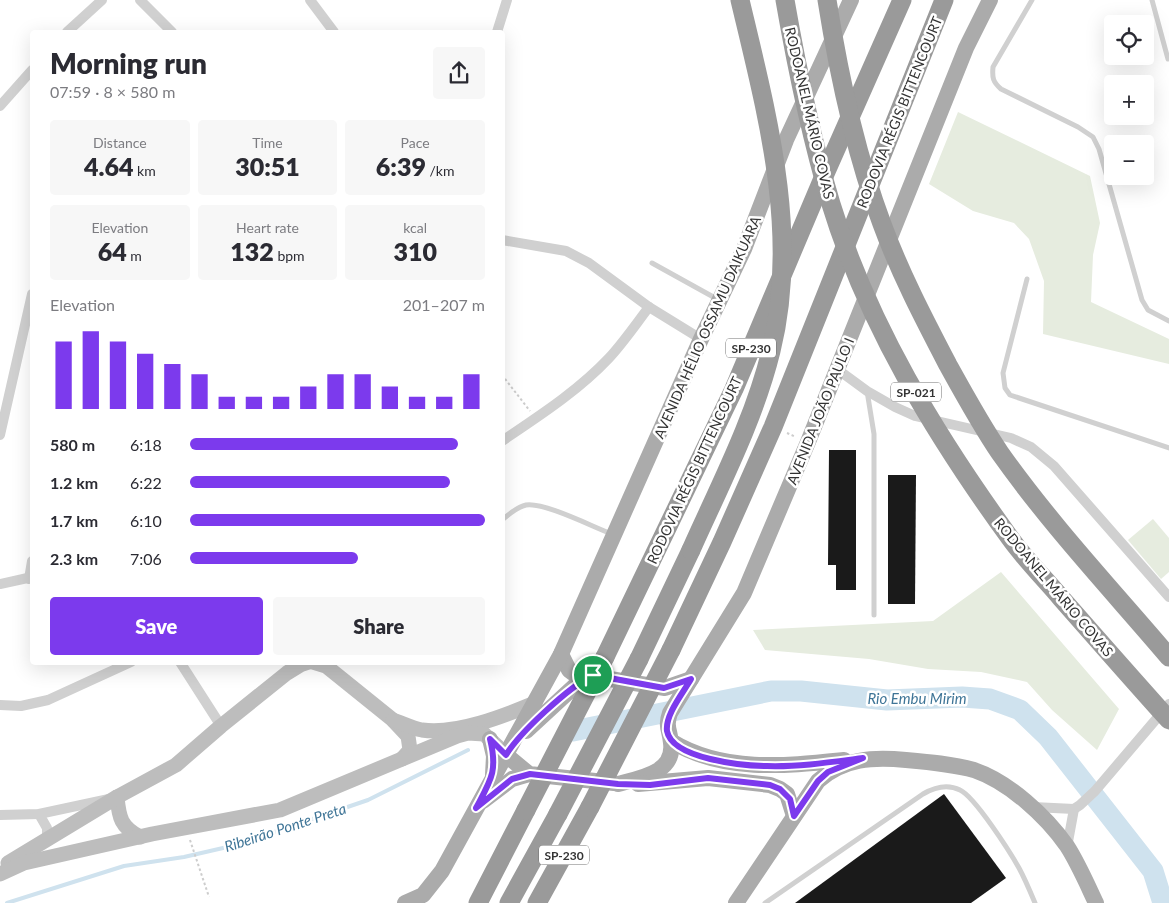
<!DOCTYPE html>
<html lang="en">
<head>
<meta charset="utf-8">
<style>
  body { margin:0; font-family:Lato,sans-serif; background:#f7f7f7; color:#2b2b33; height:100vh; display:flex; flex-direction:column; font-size:19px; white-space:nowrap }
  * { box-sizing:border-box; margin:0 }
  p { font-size:16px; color:#7c7c81 }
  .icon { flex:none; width:28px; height:28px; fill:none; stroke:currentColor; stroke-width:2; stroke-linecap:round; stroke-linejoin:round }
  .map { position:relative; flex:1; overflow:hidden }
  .details { position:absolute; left:30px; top:30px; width:475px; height:635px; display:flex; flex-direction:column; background:#fff; border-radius:5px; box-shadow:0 5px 20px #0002 }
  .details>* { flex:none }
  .tools { position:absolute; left:1104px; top:15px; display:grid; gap:10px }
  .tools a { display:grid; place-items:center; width:50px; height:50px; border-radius:5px; background:#fff; box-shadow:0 5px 20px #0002; font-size:25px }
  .pin { position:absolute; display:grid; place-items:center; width:42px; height:42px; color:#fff; margin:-21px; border:2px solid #fff; border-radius:50%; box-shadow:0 1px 5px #0007 }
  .round { display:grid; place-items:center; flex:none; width:52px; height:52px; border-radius:5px; background:#f7f7f7 }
  .overview { display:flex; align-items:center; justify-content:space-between; height:85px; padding:0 20px }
  h1 { font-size:28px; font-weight:800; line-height:38px }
  .metrics { display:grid; grid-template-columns:repeat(3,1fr); gap:8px; height:85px; padding:5px 20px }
  .metrics div { display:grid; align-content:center; border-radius:5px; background:#f7f7f7; text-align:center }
  .metrics b { font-size:25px; font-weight:800 }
  .metrics small { font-size:14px; font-weight:400 }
  .metrics p { font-size:14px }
  .chart { height:140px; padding:10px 20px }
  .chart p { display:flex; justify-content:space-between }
  .chart svg { width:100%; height:90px; margin-top:5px; stroke:#7c3aed; stroke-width:6 }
  .cta { display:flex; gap:10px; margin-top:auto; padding:10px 20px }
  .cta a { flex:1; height:58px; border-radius:5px; background:#7c3aed; color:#fff; font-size:20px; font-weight:800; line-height:58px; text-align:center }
  .cta a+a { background:#f7f7f7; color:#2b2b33 }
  ul { padding:0 20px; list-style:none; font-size:16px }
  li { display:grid; grid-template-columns:80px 60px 1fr; align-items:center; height:38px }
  li i { height:12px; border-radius:6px; background:#7c3aed }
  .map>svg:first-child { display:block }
</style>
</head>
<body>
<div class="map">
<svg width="1169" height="903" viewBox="0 0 1169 903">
  <rect width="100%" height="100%" fill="#fff"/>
  <g fill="#e6ecdf">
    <polygon points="958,112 1090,176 1100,223 1093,255 1091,302 1169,339 1169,364 1043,334 1044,281 1029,239 1014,223 973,211 929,184"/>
    <polygon points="1153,519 1169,538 1169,572 1161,579 1128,540"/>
    <polygon points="1001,572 1119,709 1097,750 1052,710 1027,682 981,672 928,669 869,659 765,650 753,630 933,621"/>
  </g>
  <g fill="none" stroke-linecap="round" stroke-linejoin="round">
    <polyline stroke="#cfe2ee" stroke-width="4" points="7,903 124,866 184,857 236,845 368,800 468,750"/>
    <polyline stroke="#cfe2ee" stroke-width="21" points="573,731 771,691 801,691 887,700 962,697 990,699 1020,710 1048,737 1153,871 1163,903"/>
  </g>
  <g fill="#1a1a1a">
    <polygon points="829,450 856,450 856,590 836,590 836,565 828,565"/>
    <polygon points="888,475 916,475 915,604 888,604"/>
    <polygon points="944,794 1006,878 971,903 795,903"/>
  </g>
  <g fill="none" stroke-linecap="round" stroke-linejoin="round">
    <g stroke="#cdcdcd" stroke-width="2" stroke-dasharray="2.5 2.5" stroke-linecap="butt">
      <polyline points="502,375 530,411"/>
      <polyline points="787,433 796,437"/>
      <polyline points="190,840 209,897"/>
    </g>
    <g stroke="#d0d0d0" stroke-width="5">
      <path d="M1032 0 993 67C992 78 993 82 1001 89L1078 127 1093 137 1099 149 1142 300 1148 310 1169 321"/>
      <polyline points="1152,0 1168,59"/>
      <polyline points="652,263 717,299"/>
      <polyline points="1027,279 1003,373 1005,388 1010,395 1169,448"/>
      <polyline points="867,391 874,434 874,615"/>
      <path d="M502 520C509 514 517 507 526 505 544 502 593 527 612 534"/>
      <path d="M765 903 923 794C935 787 948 784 960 790 975 797 1010 852 1019 868 1025 879 1030 891 1035 903"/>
    </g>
    <g stroke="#d0d0d0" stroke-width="10">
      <polyline points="140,0 172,32"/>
      <polyline points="310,0 334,32"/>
      <polyline points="67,32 102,0"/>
      <polyline points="497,32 507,0"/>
      <polyline points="0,106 32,70"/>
      <polyline points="502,240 566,251 589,263 649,307 701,339"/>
      <polyline points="837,369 867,391 895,407 915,416 1011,438 1031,447 1054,466 1169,597"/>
      <polyline points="0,435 32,294"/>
      <path d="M502 441C539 416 578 391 609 358 623 343 636 324 649 307"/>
      <polyline points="29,579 32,561"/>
      <polyline points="0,584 32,577"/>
      <polyline points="180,662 221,726"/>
      <polyline points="0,705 21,706 48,700 131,662"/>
      <polyline points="1033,807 1074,809 1080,805 1095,791 1169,704"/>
      <polyline points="39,814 47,828 47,839"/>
      <polyline points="0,815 39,814 109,799"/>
      <polyline points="1067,847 1074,809"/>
    </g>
    <g stroke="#bdbdbd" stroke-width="15">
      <polyline points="313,662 326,666 393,720 408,736 410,750 402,759"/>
      <path d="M393 720C402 723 412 728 422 730 456 735 504 716 535 703"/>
      <path d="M117 797C119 818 121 827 140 837"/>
      <polyline points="8,863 117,797 176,765 221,726 287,673 300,665 309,662"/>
      <polyline points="0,874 24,863 152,834 280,810 457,736 468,733 484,734 498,747"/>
    </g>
    <g stroke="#ababab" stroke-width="16">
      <polyline points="561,654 569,670 573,673 665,688 691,679"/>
      <polyline points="526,731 578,683"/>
      <polyline points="490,739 494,756 493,775"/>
      <path d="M671 741C723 773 786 766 844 760"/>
      <polyline points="506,755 529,774 614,783"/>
      <path d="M618 784C640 778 675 773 671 743 670 730 665 727 670 713L744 593 808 442 966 48 990 0"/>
      <polyline points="638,784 708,778 770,785 780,789 787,794 794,816"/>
      <polyline points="483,801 512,779 529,774"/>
      <polyline points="405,903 423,895 442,871 561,654 701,339 744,249 786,140 851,0"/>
      <path d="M736 903 818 781C844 758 873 757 906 760 929 762 952 764 974 770 1009 782 1046 816 1067 846 1078 863 1087 884 1096 903"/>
    </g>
    <g stroke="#9a9a9a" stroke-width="19">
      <polyline points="671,650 722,542 773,427 944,0"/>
      <polyline points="605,657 734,389 824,176 902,0"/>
      <polyline points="639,659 691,550"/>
      <polyline points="478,903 526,810"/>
      <polyline points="509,903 558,814"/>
      <polyline points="537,903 590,807"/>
    </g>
    <g stroke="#9a9a9a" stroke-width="19">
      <path d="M785 0C797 69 811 137 831 204 868 325 936 436 1010 538 1025 559 1044 578 1061 598 1097 639 1133 680 1169 720"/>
      <path d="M827 0C839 76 855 152 882 224 900 273 924 319 948 365 964 394 981 425 1000 453 1051 525 1112 590 1169 657"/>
      <path d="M691 550C720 485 754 420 771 351 800 234 767 114 740 0"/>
      <polyline points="590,807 671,650"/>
      <polyline points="526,810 605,657"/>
      <polyline points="558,814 639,659"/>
    </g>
  </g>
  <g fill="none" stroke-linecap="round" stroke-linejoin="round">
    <g stroke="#fff" stroke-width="10">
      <path id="route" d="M593 675 664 688 691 679C683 693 665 715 667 731 672 759 744 766 767 766 799 767 832 762 863 758L828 772 818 781 794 816 790 799 780 789 770 785 708 778 650 785 618 784 530 774 512 779 476 808C491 780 498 771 490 739L506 755C520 732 569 687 593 675Z"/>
    </g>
    <use href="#route" stroke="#7c3aed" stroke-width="6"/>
  </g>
  <g text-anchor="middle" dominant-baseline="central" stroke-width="5" stroke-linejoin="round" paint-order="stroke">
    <g fill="#fff" stroke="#707070" stroke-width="1">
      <rect x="726" y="338.5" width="50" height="19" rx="4"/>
      <rect x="891" y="382.5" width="50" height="19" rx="4"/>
      <rect x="539" y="845.5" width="50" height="19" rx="4"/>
    </g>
    <g font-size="12" font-weight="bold" fill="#333">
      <text x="751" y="348">SP-230</text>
      <text x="916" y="392">SP-021</text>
      <text x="564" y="855">SP-230</text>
    </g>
    <g font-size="14" fill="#333" stroke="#fff">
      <text transform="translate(899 112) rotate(-68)">RODOVIA RÉGIS BITTENCOURT</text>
      <text transform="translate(810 113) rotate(77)">RODOANEL MÁRIO COVAS</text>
      <text transform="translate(707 327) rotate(-66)">AVENIDA HÉLIO OSSAMU DAIKUARA</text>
      <text transform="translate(820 411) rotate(-68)">AVENIDA JOÃO PAULO I</text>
      <text transform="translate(694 470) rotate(-65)">RODOVIA RÉGIS BITTENCOURT</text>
      <text transform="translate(1054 587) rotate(50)">RODOANEL MÁRIO COVAS</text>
    </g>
    <g font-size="15" font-style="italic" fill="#3f7597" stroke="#fff">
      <text x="917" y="698">Rio Embu Mirim</text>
      <text transform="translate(285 827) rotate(-18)">Ribeirão Ponte Preta</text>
    </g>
  </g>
</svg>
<div class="tools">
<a><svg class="icon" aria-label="locate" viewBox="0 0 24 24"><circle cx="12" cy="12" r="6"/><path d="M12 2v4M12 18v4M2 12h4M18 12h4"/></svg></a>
<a>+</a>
<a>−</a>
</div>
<div class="pin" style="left:593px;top:675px;background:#1e9e55"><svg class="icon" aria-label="arrive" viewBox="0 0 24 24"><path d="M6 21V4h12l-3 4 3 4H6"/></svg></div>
<section class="details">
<div class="overview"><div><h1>Morning run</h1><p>07:59 · 8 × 580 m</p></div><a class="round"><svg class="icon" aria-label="share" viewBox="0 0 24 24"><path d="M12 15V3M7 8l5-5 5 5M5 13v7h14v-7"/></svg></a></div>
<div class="metrics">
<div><p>Distance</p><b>4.64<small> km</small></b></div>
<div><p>Time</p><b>30:51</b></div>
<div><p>Pace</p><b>6:39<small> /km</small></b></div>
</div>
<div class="metrics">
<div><p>Elevation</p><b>64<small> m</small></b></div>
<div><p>Heart rate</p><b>132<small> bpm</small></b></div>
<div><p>kcal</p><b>310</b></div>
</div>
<div class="chart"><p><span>Elevation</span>201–207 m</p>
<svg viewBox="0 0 160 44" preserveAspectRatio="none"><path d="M5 44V11M15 44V6M25 44V11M35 44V17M45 44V22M55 44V27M65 44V38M75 44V38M85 44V38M95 44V33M105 44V27M115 44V27M125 44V33M135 44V38M145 44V38M155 44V27"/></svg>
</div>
<ul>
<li><b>580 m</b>6:18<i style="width:91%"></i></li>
<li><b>1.2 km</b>6:22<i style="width:88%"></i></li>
<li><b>1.7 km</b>6:10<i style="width:100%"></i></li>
<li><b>2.3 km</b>7:06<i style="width:57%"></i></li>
</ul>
<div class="cta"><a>Save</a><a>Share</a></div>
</section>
</div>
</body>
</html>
